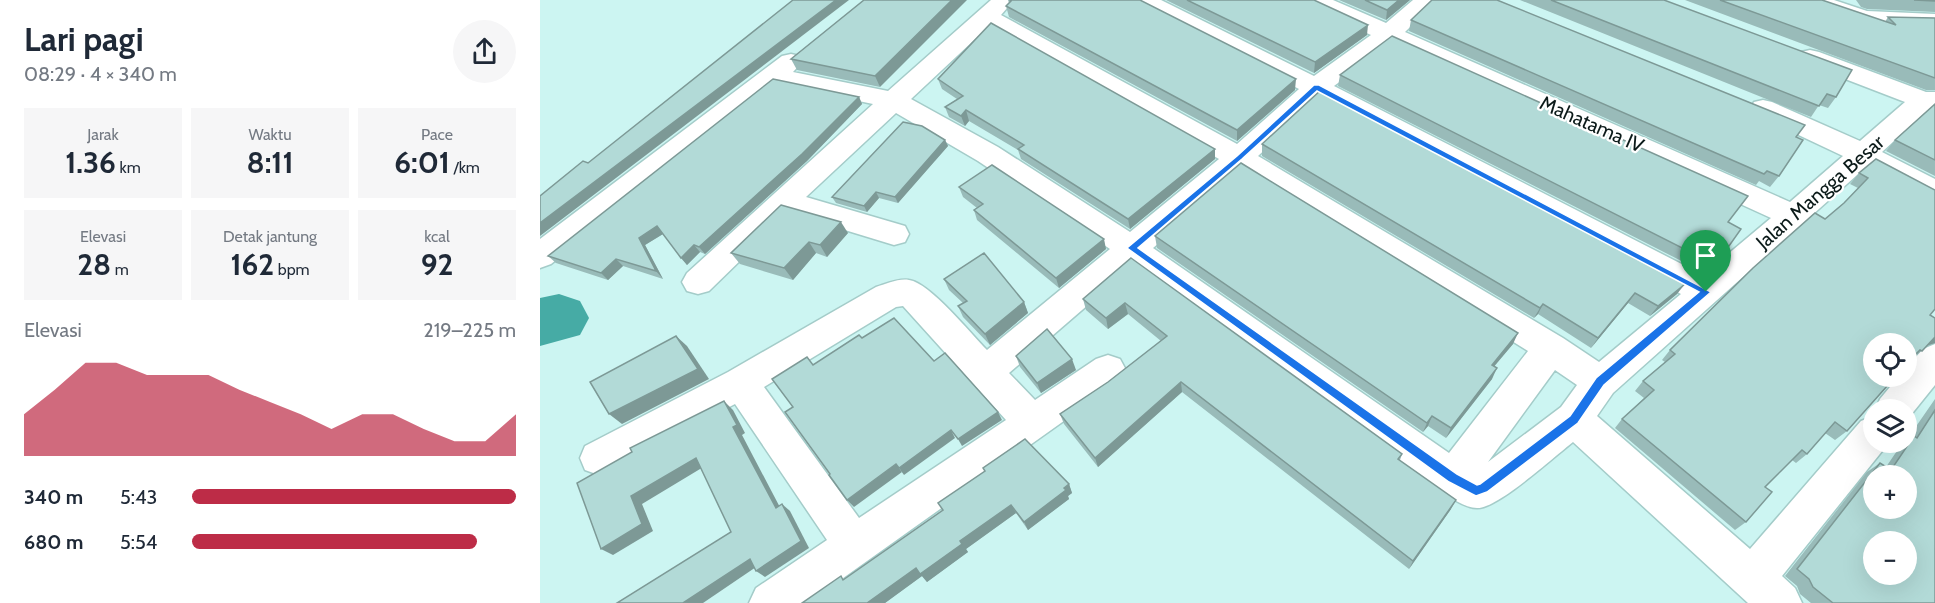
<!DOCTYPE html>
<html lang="id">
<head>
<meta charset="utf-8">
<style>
  body { margin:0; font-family:Cabin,sans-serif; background:#f6f6f7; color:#1f2937; height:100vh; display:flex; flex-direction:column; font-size:22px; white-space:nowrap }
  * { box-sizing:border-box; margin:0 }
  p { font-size:20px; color:#747a83 }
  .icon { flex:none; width:33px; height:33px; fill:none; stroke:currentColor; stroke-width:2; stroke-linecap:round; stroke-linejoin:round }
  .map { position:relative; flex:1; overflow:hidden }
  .drawer { display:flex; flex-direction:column; background:#fff; width:540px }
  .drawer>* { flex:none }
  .tools { position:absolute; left:1323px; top:333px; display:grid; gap:12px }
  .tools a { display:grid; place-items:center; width:54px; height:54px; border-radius:50%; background:#fff; box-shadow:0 6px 24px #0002; font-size:30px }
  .pin { position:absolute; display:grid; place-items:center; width:51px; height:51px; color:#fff; margin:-62px -26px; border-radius:50% 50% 50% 0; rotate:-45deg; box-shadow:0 0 6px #0007 }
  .pin .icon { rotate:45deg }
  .round { display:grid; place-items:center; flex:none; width:63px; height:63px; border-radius:32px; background:#f6f6f7 }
  .overview { display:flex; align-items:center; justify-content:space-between; height:102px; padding:0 24px }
  h1 { font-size:33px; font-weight:700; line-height:45px }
  .figures { display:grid; grid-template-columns:repeat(3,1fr); gap:9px; height:102px; padding:6px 24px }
  .figures div { display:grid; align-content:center; border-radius:0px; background:#f6f6f7; text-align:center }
  .figures b { font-size:30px; font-weight:700 }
  .figures small { font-size:16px; font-weight:400 }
  .figures p { font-size:16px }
  .chart { height:168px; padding:12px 24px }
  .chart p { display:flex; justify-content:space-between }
  .chart svg { width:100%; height:108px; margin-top:6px; fill:#bd2c47; opacity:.7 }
  ul { padding:0 24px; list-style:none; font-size:20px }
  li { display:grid; grid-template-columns:96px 72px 1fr; align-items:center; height:45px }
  li i { height:15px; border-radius:8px; background:#bd2c47 }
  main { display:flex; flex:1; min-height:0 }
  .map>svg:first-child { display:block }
</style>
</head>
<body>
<main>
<section class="drawer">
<div class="overview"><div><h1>Lari pagi</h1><p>08:29 · 4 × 340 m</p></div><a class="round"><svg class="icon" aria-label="share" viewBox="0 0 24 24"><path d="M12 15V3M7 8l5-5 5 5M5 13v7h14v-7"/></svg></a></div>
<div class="figures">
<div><p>Jarak</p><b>1.36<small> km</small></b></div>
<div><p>Waktu</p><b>8:11</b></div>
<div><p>Pace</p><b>6:01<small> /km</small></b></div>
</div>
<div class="figures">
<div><p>Elevasi</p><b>28<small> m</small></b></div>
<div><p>Detak jantung</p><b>162<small> bpm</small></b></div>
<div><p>kcal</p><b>92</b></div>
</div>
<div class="chart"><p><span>Elevasi</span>219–225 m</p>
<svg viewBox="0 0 160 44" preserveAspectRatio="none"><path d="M0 44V27L10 17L20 6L30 6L40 11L50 11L60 11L70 17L80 22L90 27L100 33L110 27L120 27L130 33L140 38L150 38L160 27V44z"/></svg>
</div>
<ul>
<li><b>340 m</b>5:43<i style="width:100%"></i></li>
<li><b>680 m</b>5:54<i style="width:88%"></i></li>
</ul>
</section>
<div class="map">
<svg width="1395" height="603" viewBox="0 0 1395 603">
  <rect width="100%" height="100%" fill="#ccf5f2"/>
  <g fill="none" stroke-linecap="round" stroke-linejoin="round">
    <polygon fill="#46aba5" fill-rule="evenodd" points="19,294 40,301 49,318 40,335 0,346 0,298"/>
    <g stroke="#a4ccc9" stroke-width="3">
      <g id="street">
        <path d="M451 0H474L461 15 697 144 759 89 595 5 592 0H621L774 76 831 35 766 5 763 0H793L846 23 873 0H898L865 32 1250 202 1303 156 1214 114 1210 108 1214 102 1223 100 1232 102 1320 141 1365 102 1261 62 1258 57 1261 52 1270 50 1279 52 1386 92H1395V108H1390L1342 152 1395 179V202L1385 199 1326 167 1073 393 1057 416 1210 549 1321 421 1334 416V442H1348L1347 445 1242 576 1255 588 1262 603H1208L1033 442C1015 456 957 509 937 508 925 508 910 497 899 491L593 266 469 373 495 400 556 359 568 355 580 359 586 370 580 381 268 603H209L216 588 287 540 195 404 59 475 45 470 40 458 45 446 188 372 336 287C346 284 359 278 369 280 390 283 430 333 447 350L570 249 438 161 356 113 266 197 365 226 369 234 365 242 354 245 249 213 169 291 158 294 147 291 142 282 147 273 333 104 238 84 11 264 0 268V239L242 56 251 54 260 56 263 61 253 72 348 91ZM448 27 679 159 590 232 458 147 371 99ZM850 44 1231 218 1163 275 794 86ZM779 99 1141 294 1059 362 1023 338 718 156ZM701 172 988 351 909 453 613 248ZM363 306 466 420 319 518 224 387 356 307ZM1015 370 1037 385 1021 407 948 462Z"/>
        <polygon points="1261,0 1294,0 1327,11 1395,14 1395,28 1324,25 1264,5"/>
        <polygon points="1395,344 1395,385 1366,421 1366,410 1335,410 1340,399 1359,376 1366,376 1366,368 1383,349"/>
      </g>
    </g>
    <use href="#street" fill="#fff" fill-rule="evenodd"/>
  </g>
  <g fill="#99bbb9">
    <polygon points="324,0 340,87 257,70 251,59"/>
    <polygon points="468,0 600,0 755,90 697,141 469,17 466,6 469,3"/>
    <polygon points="626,0 774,0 827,35 774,73"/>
    <polygon points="799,0 870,0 846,20"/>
    <polygon points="980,0 1124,0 1296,97 1288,108 1279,105 1271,117"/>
    <polygon points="1145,0 1282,0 1345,22 1348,17 1395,18 1395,90 1386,90"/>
    <polygon points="1316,0 1395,0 1395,12 1327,9 1321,7"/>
    <polygon points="871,20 1256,137 1239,176 1230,187 1219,181 1216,185 869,31"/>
    <polygon points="800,75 1188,222 1181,257 1163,272 798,86"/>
    <polygon points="398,79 675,149 675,159 590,229 481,159 478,150 429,121 425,126 409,117 405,107 417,99 402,89"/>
    <polygon points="319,97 322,104 267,161 165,254 160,252 147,265 123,234 105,245 123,279 83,266 68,280 16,263 8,256"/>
    <polygon points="1395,104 1395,176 1346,151 1355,140"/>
    <polygon points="405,140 408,146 358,203 339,198 327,212 296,203 292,197"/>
    <polygon points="722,144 1137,294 1110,316 1088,303 1051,348 998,314 994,318 722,156"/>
    <polygon points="1336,159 1390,315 1395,318 1395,343 1387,346 1371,360 1307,431 1295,440 1285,433 1267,454 1256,463 1252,460 1225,487 1206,522 1195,530 1075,428 1082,419 1104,398 1095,391 1103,381 1125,362 1122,360 1130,350 1304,203 1318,188 1310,184 1319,173"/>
    <polygon points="419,187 566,249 519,288 437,220 434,210 437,208 423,197"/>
    <polygon points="308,233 287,257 276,253 253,280 200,264 191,253"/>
    <polygon points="615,236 973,344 954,366 952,379 906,438 888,426 883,432 617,248"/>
    <polygon points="591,258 862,454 860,460 911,509 869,569 642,392 558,467 524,424 520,414 568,382 621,341 588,314 568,329 546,310 543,299"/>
    <polygon points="404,279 484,302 488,313 450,345 423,317 418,306 423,303 409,290"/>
    <polygon points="476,356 536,370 501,393 480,367"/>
    <polygon points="1395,399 1395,603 1271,603 1260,594 1257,586 1245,576 1327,472 1340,463 1346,467 1361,445 1364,442 1366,442 1366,441"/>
    <polygon points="443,468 529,484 532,493 528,496 529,499 488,530 476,513 426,549 428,552 387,582 382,576 345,603 262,603 304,579 403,510 445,471"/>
  </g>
  <g fill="#7d9996">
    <polygon points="296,0 309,0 0,236 0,223"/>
    <polygon points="412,0 427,0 340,87 335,76"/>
    <polygon points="859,0 870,0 846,20 847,10"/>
    <polygon points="828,25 827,35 774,73 775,62"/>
    <polygon points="756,79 755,90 697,141 697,130"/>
    <polygon points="319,97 322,104 267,161 165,254 159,247"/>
    <polygon points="426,110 429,121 425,126 421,116"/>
    <polygon points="405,140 408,146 358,203 355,197"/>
    <polygon points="675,149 675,159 590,229 588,219"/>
    <polygon points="336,192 339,198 327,212 324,206"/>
    <polygon points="301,222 308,233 287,257 280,245"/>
    <polygon points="117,226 123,234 105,245 123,279 116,271 99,238"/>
    <polygon points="564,239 566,249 519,288 516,278"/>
    <polygon points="269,242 276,253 253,280 244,268"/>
    <polygon points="154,245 160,252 147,265 141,258"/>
    <polygon points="1189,246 1181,257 1163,272 1170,262"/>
    <polygon points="76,259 83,266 68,280 61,273"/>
    <polygon points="1145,284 1137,294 1110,316 1118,306"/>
    <polygon points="1095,293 1088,303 1051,348 1058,338"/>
    <polygon points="484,302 488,313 450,345 445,334"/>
    <polygon points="585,303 588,314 568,329 566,318"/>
    <polygon points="1003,304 998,314 994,318 1000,308"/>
    <polygon points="978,333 973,344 947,375 952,365"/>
    <polygon points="136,336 147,346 169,379 82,424 69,414"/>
    <polygon points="1395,337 1395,343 1382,347"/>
    <polygon points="532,359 536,370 501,393 497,383"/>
    <polygon points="957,368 952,379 906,438 911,428"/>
    <polygon points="641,382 642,392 558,467 555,458"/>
    <polygon points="184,401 193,410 205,433 202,435 244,515 236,508 193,427"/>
    <polygon points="458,412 462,420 422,446 418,439"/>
    <polygon points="892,416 888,426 883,432 887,423"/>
    <polygon points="411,430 415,438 364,475 359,468"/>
    <polygon points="156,458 165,466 102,504 113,531 73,555 61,549 91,496"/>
    <polygon points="356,464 362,472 314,507 307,500"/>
    <polygon points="529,484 532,493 528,496 529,499 488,530 484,522"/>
    <polygon points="916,500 911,509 869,569 873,561"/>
    <polygon points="242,504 250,511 269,548 225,577 216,571"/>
    <polygon points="471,505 476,513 426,549 428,552 387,582 382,576 345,603 327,603 376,568 420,541"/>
    <polygon points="210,559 219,565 163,603 143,603"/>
  </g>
  <g fill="#b2dad7" stroke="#7d9996" stroke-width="1.5" fill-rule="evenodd">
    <polygon points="253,0 296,0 0,223 0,196 43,161 48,163"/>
    <polygon points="324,0 412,0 335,76 251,59"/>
    <polygon points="470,0 600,0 756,79 697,130 466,6 471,1"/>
    <polygon points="647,0 774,0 828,25 775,62"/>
    <polygon points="825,0 859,0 847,10"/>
    <polygon points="892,0 957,0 1265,125 1256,137 1263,140 1239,176 1227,171 1224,174 871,20"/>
    <polygon points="1011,0 1124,0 1312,70 1296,97 1287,94 1279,106"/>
    <polygon points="1180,0 1282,0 1356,25 1348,17 1395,18 1395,78"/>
    <polygon points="1374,0 1395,0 1395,1"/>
    <polygon points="451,23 675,149 588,219 478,149 484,145 426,110 421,116 405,107 423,96 398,79"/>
    <polygon points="852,36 1208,196 1188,222 1201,229 1189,246 1170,262 800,75"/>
    <polygon points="233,79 319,97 262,154 159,247 154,245 141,258 117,226 99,238 116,271 76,259 61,273 8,256"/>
    <polygon points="781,90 1145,284 1118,306 1095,293 1058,338 1003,304 1000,308 722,144"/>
    <polygon points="1395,104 1395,160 1355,140"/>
    <polygon points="363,122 382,126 405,140 355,197 336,192 324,206 292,197"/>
    <polygon points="1336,159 1395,190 1395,309 1390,315 1395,318 1395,337 1382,351 1380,350 1366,364 1366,344 1334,344 1334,376 1356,376 1307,431 1295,422 1267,454 1262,450 1225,487 1232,492 1206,522 1082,419 1114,390 1103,381 1135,354 1130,350 1213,268 1275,213 1285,219 1304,203 1328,178 1319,173"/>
    <polygon points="701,163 978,333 952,365 957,368 911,428 892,416 887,423 615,236"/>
    <polygon points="452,165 564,239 516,278 434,210 443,204 419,187"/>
    <polygon points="241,205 301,222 280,245 269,242 244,268 191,253"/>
    <polygon points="444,253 484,302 445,334 418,306 427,301 404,279"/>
    <polygon points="591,258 862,454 858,459 916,500 873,561 641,382 555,458 520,414 568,382 627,336 585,303 566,318 543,299"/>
    <polygon points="354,318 394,361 405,353 458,412 418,439 411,430 359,468 356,464 307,500 289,475 290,474 245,412 253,407 232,379 267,357 273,365 319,335 322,338"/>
    <polygon points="507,329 532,359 497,383 476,356"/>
    <polygon points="136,336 158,369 69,414 50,382"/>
    <polygon points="184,401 197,425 193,427 236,508 242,504 261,541 216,571 210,559 143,603 77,603 191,532 156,458 91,496 102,524 61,549 37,483 92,452 90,448"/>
    <path d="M1395 410V603H1293L1273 587 1269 579 1257 569 1340 463 1351 470 1374 436 1377 438ZM1334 476H1366V508H1334ZM1334 542H1366V574H1334Z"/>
    <polygon points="485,439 529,484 524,488 526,490 484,522 471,505 420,541 422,544 380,574 376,568 327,603 262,603 301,576 303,580 403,510 398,503 445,471 443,468"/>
  </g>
  <path fill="#1a73e8" stroke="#fff" stroke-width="1.5" fill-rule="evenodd" d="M774 85H779L1171 292 1064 385 1038 423 947 492 936 496 932 494 909 482 587 248 697 156ZM777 91 1159 292 1056 378 1030 416 940 484 937 485 917 474 598 248 702 159Z"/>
  <g text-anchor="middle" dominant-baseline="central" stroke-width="4.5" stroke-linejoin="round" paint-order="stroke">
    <g font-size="20" fill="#0b1a19" stroke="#fff">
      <text transform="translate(1052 124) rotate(24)">Mahatama IV</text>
      <text transform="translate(1280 192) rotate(-41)">Jalan Mangga Besar</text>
    </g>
  </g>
</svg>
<div class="tools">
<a><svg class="icon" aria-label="locate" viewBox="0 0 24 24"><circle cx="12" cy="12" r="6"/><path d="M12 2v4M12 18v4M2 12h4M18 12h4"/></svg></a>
<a><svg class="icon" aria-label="layers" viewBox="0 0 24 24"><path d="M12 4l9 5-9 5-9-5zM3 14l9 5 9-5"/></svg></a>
<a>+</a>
<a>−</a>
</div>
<div class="pin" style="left:1166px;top:292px;background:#1e9e55"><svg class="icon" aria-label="arrive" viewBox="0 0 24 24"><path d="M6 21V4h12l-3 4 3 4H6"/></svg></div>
</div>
</main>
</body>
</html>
